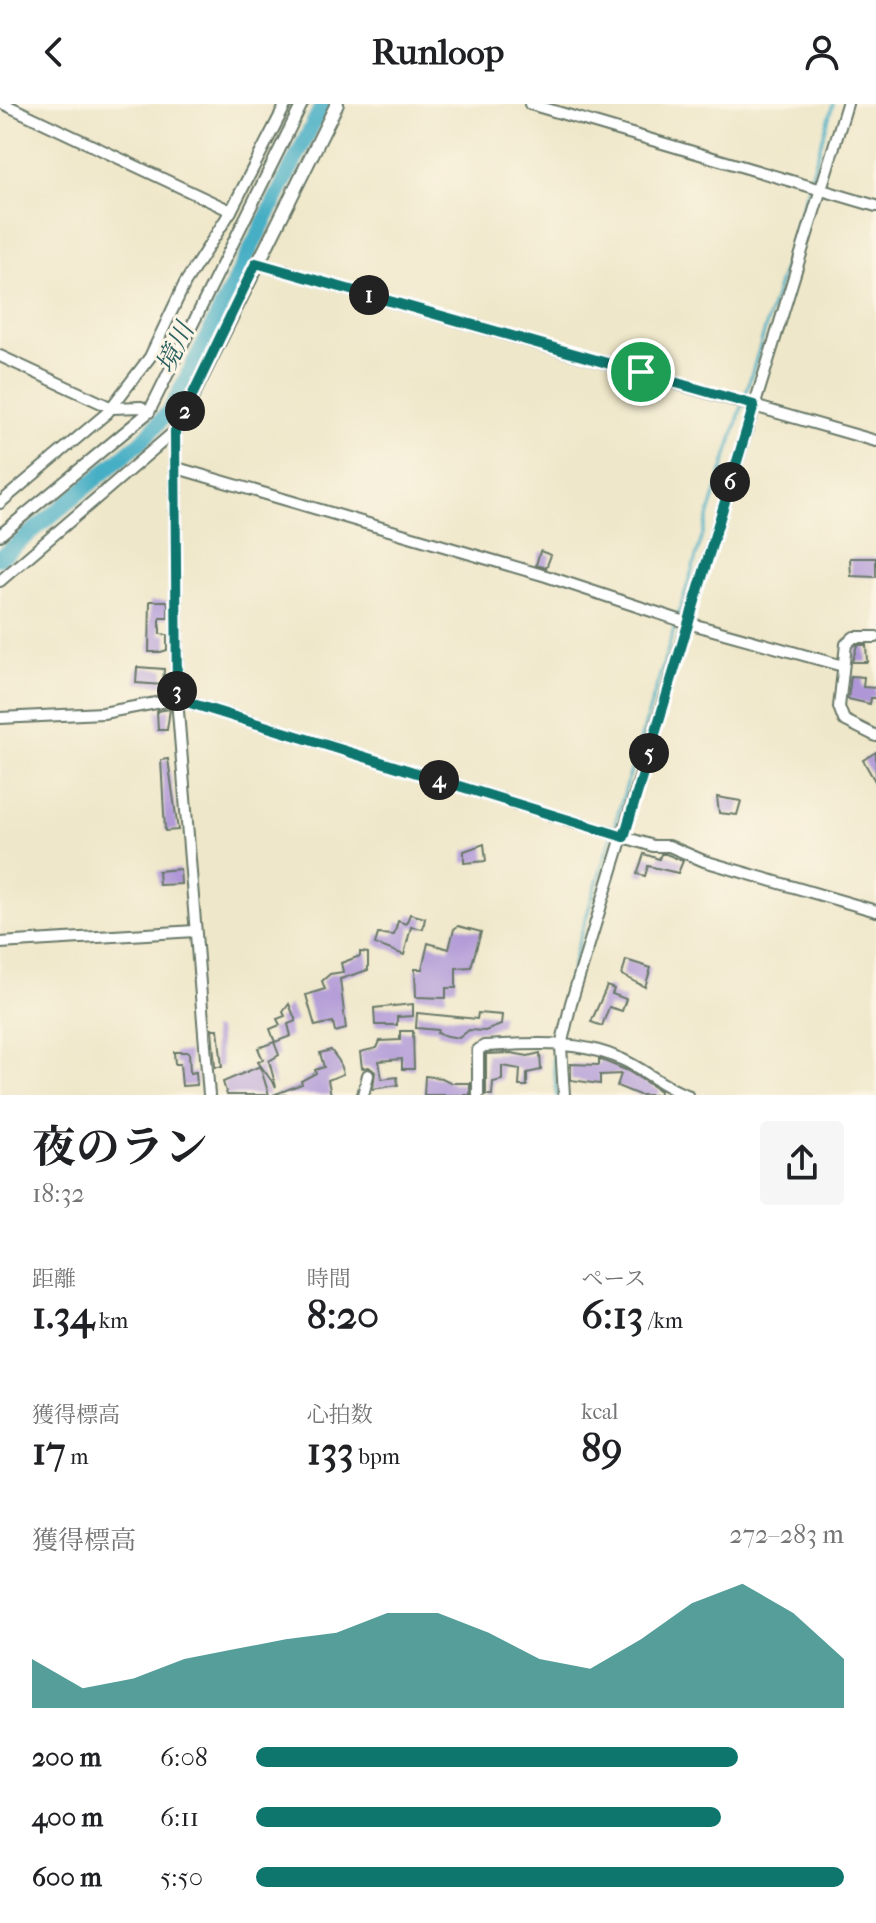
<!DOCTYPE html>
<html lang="ja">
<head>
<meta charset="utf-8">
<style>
  body { margin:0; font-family:"IM FELL French Canon","Noto Serif JP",serif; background:#f6f6f6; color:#202124; height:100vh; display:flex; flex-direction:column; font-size:30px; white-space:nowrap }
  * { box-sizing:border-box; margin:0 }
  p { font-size:26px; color:#757577 }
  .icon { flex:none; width:44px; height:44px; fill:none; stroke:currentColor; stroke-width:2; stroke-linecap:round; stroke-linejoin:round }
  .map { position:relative; height:991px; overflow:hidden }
  .side { display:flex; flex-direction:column; background:#fff; flex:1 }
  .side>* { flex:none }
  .pin { position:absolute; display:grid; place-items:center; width:68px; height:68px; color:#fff; margin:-34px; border:4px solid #fff; border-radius:50%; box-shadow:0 2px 8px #0007 }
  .km { position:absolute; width:40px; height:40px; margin:-20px; border-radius:50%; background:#222; color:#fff; font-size:22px; line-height:40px; text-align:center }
  .round { display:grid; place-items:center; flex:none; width:84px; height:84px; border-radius:8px; background:#f6f6f6 }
  .head { display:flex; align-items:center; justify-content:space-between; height:136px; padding:0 32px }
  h1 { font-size:44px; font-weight:700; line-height:60px }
  .figures { display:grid; grid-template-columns:repeat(3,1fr); gap:12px; height:136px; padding:8px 32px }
  .figures div { display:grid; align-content:center }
  .figures b { font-size:40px; font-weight:700 }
  .figures small { font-size:22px; font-weight:400 }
  .figures p { font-size:22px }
  .chart { height:224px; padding:16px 32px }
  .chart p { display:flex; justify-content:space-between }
  .chart svg { width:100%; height:144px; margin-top:8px; fill:#0f766e; opacity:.7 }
  ul { padding:0 32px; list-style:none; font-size:26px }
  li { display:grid; grid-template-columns:128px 96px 1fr; align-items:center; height:60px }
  li i { height:20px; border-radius:10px; background:#0f766e }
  header { display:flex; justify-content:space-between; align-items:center; height:104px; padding:0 32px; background:#fff; font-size:36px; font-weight:700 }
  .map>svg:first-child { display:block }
</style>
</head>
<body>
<header><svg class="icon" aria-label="back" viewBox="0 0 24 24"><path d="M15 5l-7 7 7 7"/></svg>Runloop<svg class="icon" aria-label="person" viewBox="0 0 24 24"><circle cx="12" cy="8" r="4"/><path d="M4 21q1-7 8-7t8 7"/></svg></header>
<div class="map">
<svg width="876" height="991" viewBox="0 0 876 991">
  <rect width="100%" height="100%" fill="#fcf5e5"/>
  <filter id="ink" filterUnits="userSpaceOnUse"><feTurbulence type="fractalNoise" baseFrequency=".0125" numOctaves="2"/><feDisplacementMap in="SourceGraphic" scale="16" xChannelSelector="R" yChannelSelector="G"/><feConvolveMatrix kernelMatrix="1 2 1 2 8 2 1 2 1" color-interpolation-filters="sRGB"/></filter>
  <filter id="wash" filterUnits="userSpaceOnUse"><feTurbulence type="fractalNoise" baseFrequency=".006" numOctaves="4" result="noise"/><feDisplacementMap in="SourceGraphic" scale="32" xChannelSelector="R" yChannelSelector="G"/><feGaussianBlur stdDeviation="1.8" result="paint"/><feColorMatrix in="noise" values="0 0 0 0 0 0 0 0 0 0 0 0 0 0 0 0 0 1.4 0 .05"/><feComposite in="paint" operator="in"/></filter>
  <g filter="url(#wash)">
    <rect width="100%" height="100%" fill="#efe7c9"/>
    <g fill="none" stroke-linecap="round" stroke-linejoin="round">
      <g stroke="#46afc5" stroke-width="3">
        <polyline points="744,295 833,0"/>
        <polyline points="557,991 553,955 576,847 742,302"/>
      </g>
      <polyline stroke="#46afc5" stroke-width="16" points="0,454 143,336 171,305 323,0"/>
    </g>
    <g id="blocks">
      <g fill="#af97d7">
        <polygon points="540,447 551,451 546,464 536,461"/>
        <polygon points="850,454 876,454 876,473 851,472"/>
        <polygon points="150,497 167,497 168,501 168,514 160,514 160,530 167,531 167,546 161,548 149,548"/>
        <polygon points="857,541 866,541 867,558 852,558"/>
        <polygon points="137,563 164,565 163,581 136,579"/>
        <polygon points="851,572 864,573 863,583 876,584 876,594 871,594 870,600 848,595"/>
        <polygon points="170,605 167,626 158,626 157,607"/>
        <polygon points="876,648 876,679 863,656"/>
        <polygon points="168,655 178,726 165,727 161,656"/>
        <polygon points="717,693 741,697 737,711 719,709"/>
        <polygon points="484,740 486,757 464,759 464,747"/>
        <polygon points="644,750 659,755 661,750 666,750 683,757 678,769 648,762 645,772 637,770"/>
        <polygon points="180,765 181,780 159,781 158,767"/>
        <polygon points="410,810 425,814 423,825 411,823 404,851 375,840 378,830 394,831 398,817 406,820"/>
        <polygon points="458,822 481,828 471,863 456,864 456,884 446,884 446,894 416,893 415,865 422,865 428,839 449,845 454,825"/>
        <polygon points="360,848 368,849 368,866 340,875 346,925 335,928 333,918 315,922 306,891 325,885 322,877 330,870 343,868 341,859 360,852"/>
        <polygon points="626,856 651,864 645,883 622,871"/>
        <polygon points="607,882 614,885 612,890 626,895 622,907 609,903 602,922 591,918"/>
        <polygon points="289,900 296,917 288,920 291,932 275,938 270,925 280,921 277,915 285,912 283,908"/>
        <polygon points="413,900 413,912 397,913 397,921 375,921 374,904"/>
        <polygon points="417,909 477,915 478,909 502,911 501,921 485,927 469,926 459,934 448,932 437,929 438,926 416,924"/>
        <polygon points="212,925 218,925 222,963 215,963"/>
        <polygon points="400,927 413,927 414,965 402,965 402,955 379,957 382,975 397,973 398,981 373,985 375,968 369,963 362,964 360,948 377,944 380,937 400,936"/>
        <polygon points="274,938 279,951 269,957 276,983 258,958 263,956 258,944"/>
        <polygon points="331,946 339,957 343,970 328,976 331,991 273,991 302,980 301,977 316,969 315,966 324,963 320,949"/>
        <polygon points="174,948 189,948 190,969 196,968 197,981 182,982 180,960 175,960"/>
        <polygon points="511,949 528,952 540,949 541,966 527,969 527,982 519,982 520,965 502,962 502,976 493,978 492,991 486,991 486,950"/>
        <polygon points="599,955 628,967 660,987 659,991 639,991 617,982 621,970 600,971 600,980 571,976 571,960 599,961"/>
        <polygon points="260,962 269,991 227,991 223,978"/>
        <polygon points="425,972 442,974 452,979 470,979 470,991 424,991"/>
      </g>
    </g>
  </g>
  <g filter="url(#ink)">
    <use href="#blocks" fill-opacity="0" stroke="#687868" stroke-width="2"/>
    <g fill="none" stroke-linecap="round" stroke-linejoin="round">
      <g stroke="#687868" stroke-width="14">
        <g id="minor">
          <polyline points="4,0 231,107"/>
          <polyline points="530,0 876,102"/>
          <polyline points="256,159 876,337"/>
          <polyline points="0,252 112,304 141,303 149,308"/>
          <polyline points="175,327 177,595 209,991"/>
          <polyline points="177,364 546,472 688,519 843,562"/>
          <polyline points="0,399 107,309 150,253 185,179 231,107 286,0"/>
          <polyline points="0,431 149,308 302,0"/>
          <polyline points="0,477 175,327"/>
          <polyline points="876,533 854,533 846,540 839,603 844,616 876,632"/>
          <polyline points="0,614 103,609 177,595 653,742 669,742 704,757 876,807"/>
          <polyline points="0,839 195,827"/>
          <polyline points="363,991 368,971"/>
          <path d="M478 991V946L484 942C530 940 578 935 621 955 645 965 662 983 687 991"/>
          <polyline points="564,991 561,942 571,899 847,0"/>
        </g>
      </g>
      <g stroke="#687868" stroke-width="16">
        <polyline id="tertiary" points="175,327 337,0"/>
      </g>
      <use href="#minor" stroke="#fff" stroke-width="10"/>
      <use href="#tertiary" stroke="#fff" stroke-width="12"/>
    </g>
  </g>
  <g fill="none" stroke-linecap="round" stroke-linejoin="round" filter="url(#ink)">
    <g stroke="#fff" stroke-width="16">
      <polygon id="route" points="256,159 754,301 624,733 177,595 175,327"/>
    </g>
    <use href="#route" stroke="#0f766e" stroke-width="10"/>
  </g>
  <g text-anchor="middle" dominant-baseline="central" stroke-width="6" stroke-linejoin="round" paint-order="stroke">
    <g font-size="26" font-style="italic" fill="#2b5f60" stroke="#fcf5e5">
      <text transform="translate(175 244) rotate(-64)">境川</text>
    </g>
  </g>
</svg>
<div class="pin" style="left:641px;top:268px;background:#1e9e55"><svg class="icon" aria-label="arrive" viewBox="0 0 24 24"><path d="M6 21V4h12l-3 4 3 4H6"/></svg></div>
<b class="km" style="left:369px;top:191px">1</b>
<b class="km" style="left:185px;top:307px">2</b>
<b class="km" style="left:177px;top:587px">3</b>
<b class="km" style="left:439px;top:676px">4</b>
<b class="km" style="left:649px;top:649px">5</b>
<b class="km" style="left:730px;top:378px">6</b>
</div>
<section class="side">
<div class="head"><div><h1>夜のラン</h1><p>18:32</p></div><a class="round"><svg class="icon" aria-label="share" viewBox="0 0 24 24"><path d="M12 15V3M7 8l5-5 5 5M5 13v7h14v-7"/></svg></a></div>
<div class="figures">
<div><p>距離</p><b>1.34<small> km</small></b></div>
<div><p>時間</p><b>8:20</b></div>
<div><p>ペース</p><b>6:13<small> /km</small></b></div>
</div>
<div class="figures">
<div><p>獲得標高</p><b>17<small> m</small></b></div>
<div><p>心拍数</p><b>133<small> bpm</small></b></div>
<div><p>kcal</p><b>89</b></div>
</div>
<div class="chart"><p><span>獲得標高</span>272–283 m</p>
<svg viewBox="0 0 160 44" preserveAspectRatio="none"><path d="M0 44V29L10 38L20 35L30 29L40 26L50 23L60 21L70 15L80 15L90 21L100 29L110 32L120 23L130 12L140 6L150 15L160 29V44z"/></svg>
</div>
<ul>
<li><b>200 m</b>6:08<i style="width:82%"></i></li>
<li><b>400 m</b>6:11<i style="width:79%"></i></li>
<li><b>600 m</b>5:50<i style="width:100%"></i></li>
</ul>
</section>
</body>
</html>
